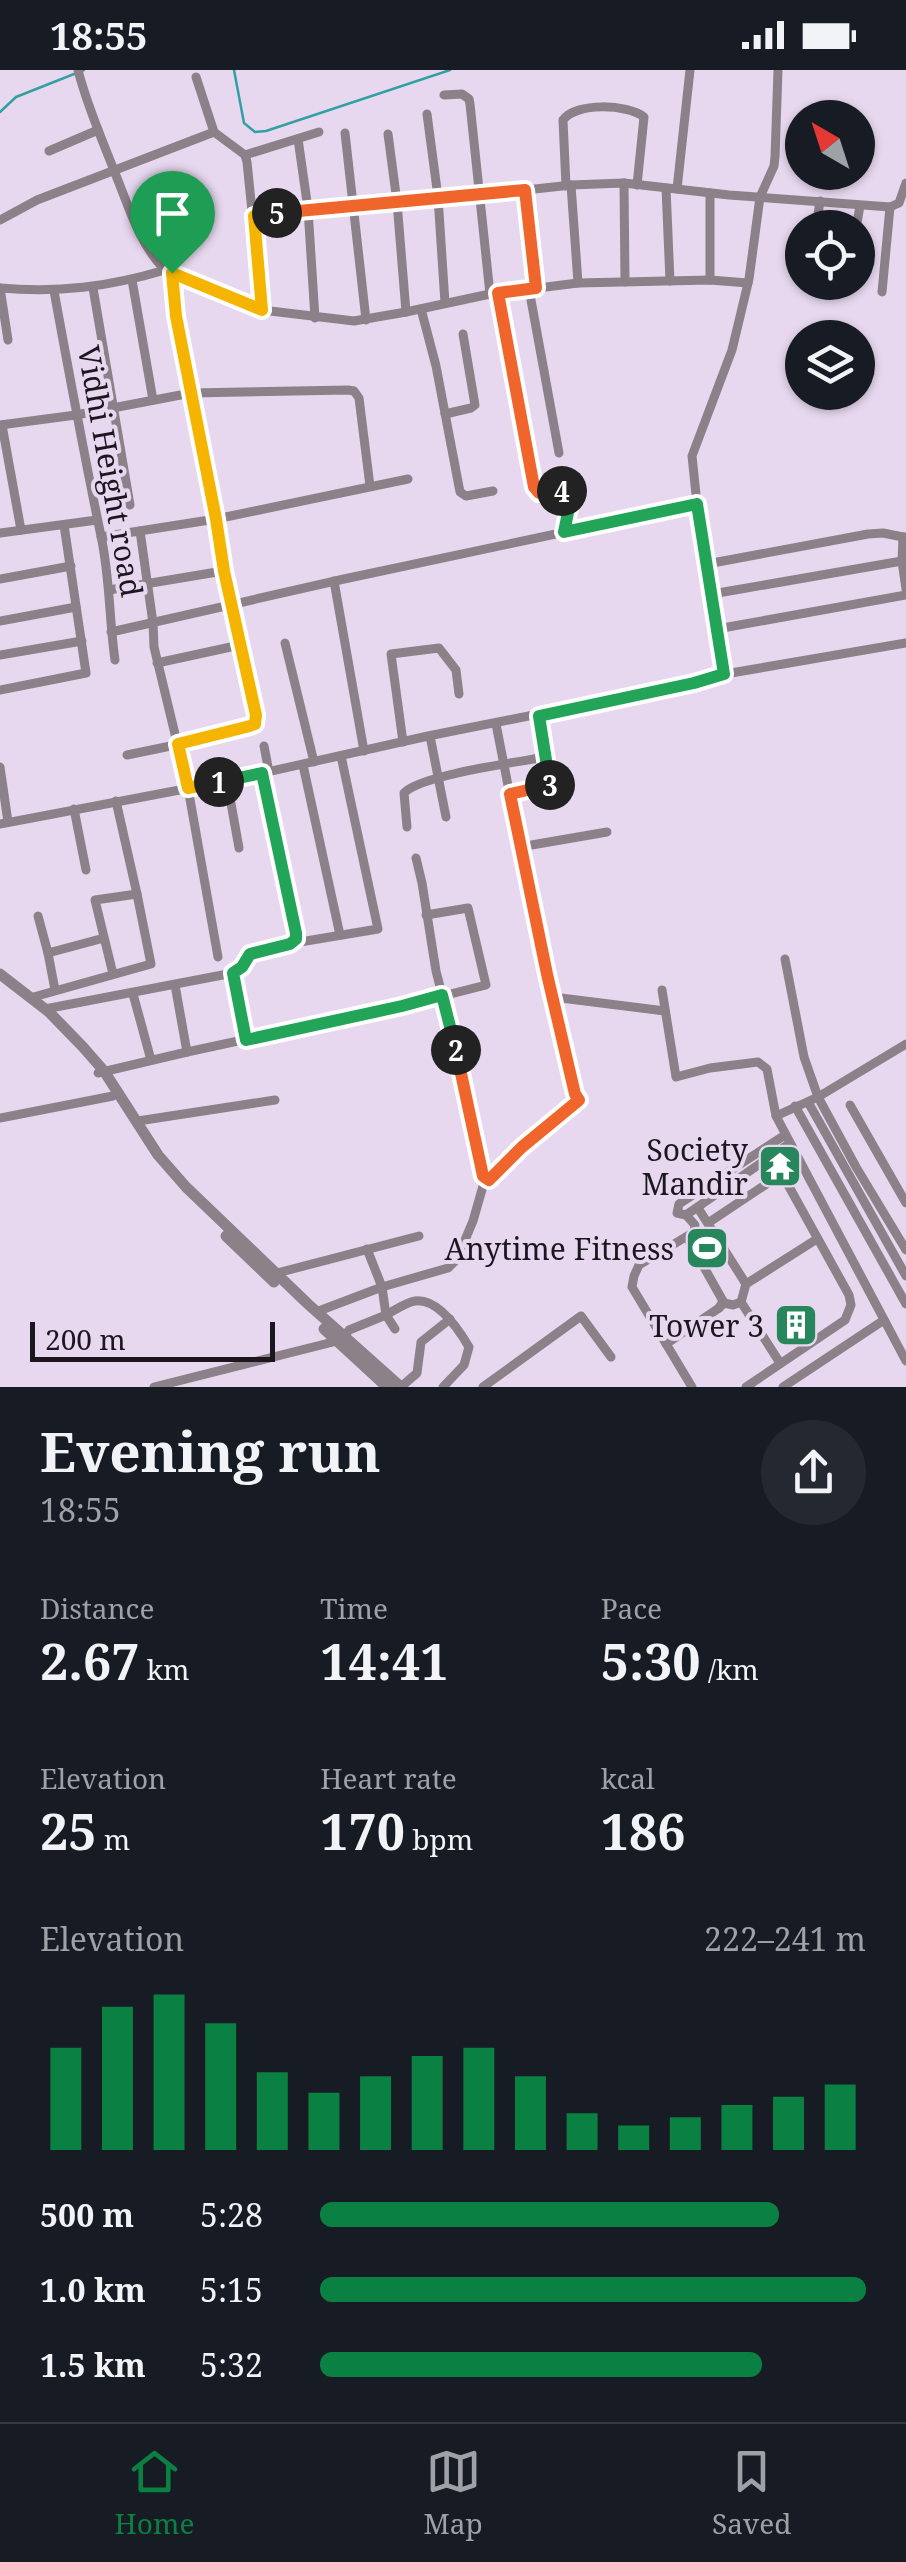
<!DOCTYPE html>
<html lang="en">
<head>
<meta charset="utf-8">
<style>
  body { margin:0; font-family:"Noto Serif",serif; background:#242831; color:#f1f3f6; height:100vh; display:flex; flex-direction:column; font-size:38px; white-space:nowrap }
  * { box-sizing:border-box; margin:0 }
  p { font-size:32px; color:#9ea1a6 }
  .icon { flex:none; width:55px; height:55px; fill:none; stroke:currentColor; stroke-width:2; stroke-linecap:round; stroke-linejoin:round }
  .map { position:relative; height:1317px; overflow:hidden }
  .sheet { display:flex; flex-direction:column; background:#171b24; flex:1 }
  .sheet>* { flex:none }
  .needle { width:65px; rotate:321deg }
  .buttons { position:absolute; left:785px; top:30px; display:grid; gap:20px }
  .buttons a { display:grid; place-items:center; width:90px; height:90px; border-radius:50%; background:#171b24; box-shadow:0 2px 8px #0004; font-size:50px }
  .scale { position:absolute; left:30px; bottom:25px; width:245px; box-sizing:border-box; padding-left:10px; border:5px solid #1c171f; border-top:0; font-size:28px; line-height:35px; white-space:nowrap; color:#1c171f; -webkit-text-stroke:8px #e7d8ef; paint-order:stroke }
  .pin { position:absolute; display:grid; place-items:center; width:85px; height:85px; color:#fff; margin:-102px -42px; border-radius:50% 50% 50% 0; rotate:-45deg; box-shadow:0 0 10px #0007 }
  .pin .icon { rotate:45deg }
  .km { position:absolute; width:50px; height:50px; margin:-25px; border-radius:50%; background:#222; color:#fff; font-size:28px; line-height:50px; text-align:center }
  .round { display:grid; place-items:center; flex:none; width:105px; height:105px; border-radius:52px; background:#242831 }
  .headline { display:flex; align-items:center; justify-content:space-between; height:170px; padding:0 40px }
  h1 { font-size:55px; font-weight:700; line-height:75px }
  .figures { display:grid; grid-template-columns:repeat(3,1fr); gap:15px; height:170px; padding:10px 40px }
  .figures div { display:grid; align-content:center }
  .figures b { font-size:50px; font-weight:700 }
  .figures small { font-size:28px; font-weight:400 }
  .figures p { font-size:28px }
  .chart { height:280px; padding:20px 40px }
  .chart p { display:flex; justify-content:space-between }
  .chart svg { width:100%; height:180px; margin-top:10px; stroke:#0b8043; stroke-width:6 }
  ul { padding:0 40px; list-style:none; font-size:32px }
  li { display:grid; grid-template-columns:160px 120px 1fr; align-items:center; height:75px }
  li i { height:25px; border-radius:12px; background:#0b8043 }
  .status { display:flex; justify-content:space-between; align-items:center; height:70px; padding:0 50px; background:#171b24; direction:ltr }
  .status svg { height:28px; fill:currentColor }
  .tabs { display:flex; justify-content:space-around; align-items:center; height:140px; border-top:2px solid #363941; background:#171b24; font-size:28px; color:#9ea1a6 }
  .tabs a { display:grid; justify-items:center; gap:5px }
  .tabs .active { color:#0b8043 }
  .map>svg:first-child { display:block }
</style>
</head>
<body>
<div class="status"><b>18:55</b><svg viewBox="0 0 49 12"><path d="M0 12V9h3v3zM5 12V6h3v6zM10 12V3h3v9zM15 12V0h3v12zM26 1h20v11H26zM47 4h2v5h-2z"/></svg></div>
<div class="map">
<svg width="906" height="1317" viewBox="0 0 906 1317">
  <rect width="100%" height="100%" fill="#e7d8ef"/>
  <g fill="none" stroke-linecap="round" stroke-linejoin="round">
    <g stroke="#32a0a3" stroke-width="2.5">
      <polyline points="234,0 244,53 255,62 266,61 450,0"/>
      <polyline points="0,42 16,27 84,0"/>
    </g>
    <g stroke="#8c8188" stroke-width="9">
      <path d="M78 0C87 36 102 69 115 103 129 137 139 174 165 200L262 240 354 251 406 242 490 224 578 213 710 210 748 213"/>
      <polyline points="196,7 214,62 245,85 247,92 262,240"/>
      <polyline points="444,25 462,24 469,29 470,34 490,224"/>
      <polyline points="427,44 438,127 445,233"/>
      <polyline points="345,63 366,250"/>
      <polyline points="388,64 397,132 406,242"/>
      <polyline points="298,69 308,139 315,248"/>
      <polyline points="49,81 98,60"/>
      <polyline points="245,85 319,62"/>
      <polyline points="624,113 625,212"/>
      <polyline points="571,115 578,213"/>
      <path d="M566 116 563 50C576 32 627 34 644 47L637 115"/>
      <polyline points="666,118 670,211"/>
      <polyline points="677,119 690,0"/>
      <polyline points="525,120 536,218"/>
      <polyline points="710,123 710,210"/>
      <polyline points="254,147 438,127 481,125 571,115 624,113 729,125 890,137 899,133 906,113"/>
      <polyline points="0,150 37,130 214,62"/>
      <polyline points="816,158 820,131"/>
      <polyline points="856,158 860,136"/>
      <polyline points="132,210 153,330"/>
      <path d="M0 218C59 223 108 217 165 200"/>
      <polyline points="0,218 8,270"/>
      <polyline points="93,218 130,435"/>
      <polyline points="848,218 849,212"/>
      <polyline points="529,219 559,383"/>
      <path d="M54 221C69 303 84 385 101 466 110 507 109 549 115 590"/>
      <polyline points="882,222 890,137"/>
      <polyline points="498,223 532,413 539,423 560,421 566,423 569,438 565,462"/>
      <polyline points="421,239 436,296 460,422 466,426 493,421"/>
      <polyline points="445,344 471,338 475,335 463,264"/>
      <polyline points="0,355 76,345 191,323 348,320 354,321 359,328 370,416"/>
      <polyline points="2,355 21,460"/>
      <polyline points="140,461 153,553 154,577 188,718 218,887"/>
      <polyline points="0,463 97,450"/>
      <polyline points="101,467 216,449 408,409"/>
      <polyline points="906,467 903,467 902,491 906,519"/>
      <polyline points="707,494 868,464 883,463 903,467"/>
      <polyline points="0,509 71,496"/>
      <polyline points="334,511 364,681"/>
      <polyline points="109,520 223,501"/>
      <polyline points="712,524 902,491"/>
      <polyline points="0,551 76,537"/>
      <polyline points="717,559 906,525"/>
      <polyline points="111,562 344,509 697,434"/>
      <polyline points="285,573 314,692"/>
      <polyline points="0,585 82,571"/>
      <polyline points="157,593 240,575"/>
      <polyline points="725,604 906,573"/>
      <polyline points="0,620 86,603 64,455"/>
      <polyline points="430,666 446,747"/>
      <polyline points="403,672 391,584 439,578 456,600 459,624"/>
      <polyline points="264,676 269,702"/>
      <polyline points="127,685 219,666 250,657 256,649 223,501 216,449 176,246 172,203"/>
      <polyline points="303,695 340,865"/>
      <polyline points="0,697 8,752"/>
      <polyline points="227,711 239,778"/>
      <polyline points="510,723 551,715 539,645"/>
      <polyline points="116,731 137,824"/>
      <polyline points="74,739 86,800"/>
      <polyline points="0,754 227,711 428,666 694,613 725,604 697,434 692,386 732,280 749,209 760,127 774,96 775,87 778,0"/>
      <path d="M407 757 404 723C420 705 518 692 546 687"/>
      <polyline points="520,777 607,762"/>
      <polyline points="416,788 422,813 436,901 462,1002 483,1107 489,1110 522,1077 579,1030 575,1024 520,777 496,654"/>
      <polyline points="38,846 48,883"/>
      <polyline points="294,873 378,859 341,686"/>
      <polyline points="785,889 804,987 818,1027 856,1097 906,1180"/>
      <polyline points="233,903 245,970"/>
      <polyline points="175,915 187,982 411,934 486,915 468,838 426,845"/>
      <polyline points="55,920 48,883 104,868"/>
      <polyline points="662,920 676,1007 710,998 758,992 767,999 776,1046 818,1027 906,974"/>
      <polyline points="133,924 151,990"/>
      <polyline points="553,927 665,941"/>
      <polyline points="30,928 151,894 137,824 95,830 113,904"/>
      <polyline points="45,939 233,903 242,897 250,884 294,873 296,863 262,703"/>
      <polyline points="98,1003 187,982"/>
      <polyline points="808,1032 906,1206"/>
      <polyline points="850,1035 906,1133"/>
      <polyline points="795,1036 906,1234"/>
      <polyline points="776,1046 906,1291"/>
      <polyline points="0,1048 113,1026"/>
      <polyline points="138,1051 275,1030"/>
      <polyline points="698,1138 746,1214"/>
      <polyline points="686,1145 790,1073"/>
      <polyline points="708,1153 774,1109 781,1107 787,1113 849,1225 851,1235 845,1250 746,1317"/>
      <polyline points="687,1167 723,1231 719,1238 724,1233 733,1235 741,1232 746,1214 817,1169"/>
      <polyline points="277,1203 419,1166"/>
      <polyline points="741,1232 780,1293"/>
      <polyline points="316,1242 382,1217 448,1198 457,1189 473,1151 485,1109"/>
      <path d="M395 1259 386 1245C394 1241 406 1232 415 1231 438 1228 459 1260 469 1277L464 1295 443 1317"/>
      <polyline points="666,1274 719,1238"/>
      <polyline points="154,1317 337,1271 344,1267 349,1260 386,1245 382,1217 367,1179"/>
      <polyline points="401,1317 417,1303 421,1272 450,1249"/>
      <polyline points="483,1317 581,1246 611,1287"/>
      <polyline points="692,1317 632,1217 634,1206 639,1195 694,1162 695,1155 686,1145 677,1143 679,1134 785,1065"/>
      <polyline points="783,1317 884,1250"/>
    </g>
    <g stroke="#8c8188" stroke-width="11">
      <polyline points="0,904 49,942 83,977 104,1001 158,1085 186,1117 308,1234 401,1317"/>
      <polyline points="226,1166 274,1212"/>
      <polyline points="324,1259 387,1317"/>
    </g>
  </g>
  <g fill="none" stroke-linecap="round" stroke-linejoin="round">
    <g stroke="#fff" stroke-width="20">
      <polyline id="split-1" points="172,203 176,246 216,449 224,501 256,645 255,654 250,656 178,674 188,718 219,712"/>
    </g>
    <g stroke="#fff" stroke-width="20">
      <polyline id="split-2" points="219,712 262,703 296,863 296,869 290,874 250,884 242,897 233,903 246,970 402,936 442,925 456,980"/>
    </g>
    <g stroke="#fff" stroke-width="20">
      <polyline id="split-3" points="456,980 483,1106 489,1110 522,1077 579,1030 575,1024 547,904 510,724 550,715"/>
    </g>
    <g stroke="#fff" stroke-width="20">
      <polyline id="split-4" points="550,715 539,646 694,613 724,604 697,434 564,462 569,438 566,423 562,421"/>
    </g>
    <g stroke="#fff" stroke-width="20">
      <polyline id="split-5" points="277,143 525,120 536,218 498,223 534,417 539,423 562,421"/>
    </g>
    <g stroke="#fff" stroke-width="20">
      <polyline id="split-6" points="172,203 262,240 254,146 277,143"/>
    </g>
    <use href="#split-1" stroke="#f5b400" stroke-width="12"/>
    <use href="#split-2" stroke="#22a559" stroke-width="12"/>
    <use href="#split-3" stroke="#f0652b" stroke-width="12"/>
    <use href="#split-4" stroke="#22a559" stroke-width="12"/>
    <use href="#split-5" stroke="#f0652b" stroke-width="12"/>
    <use href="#split-6" stroke="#f5b400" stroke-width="12"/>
  </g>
  <defs>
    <g id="temple-square" transform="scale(2.25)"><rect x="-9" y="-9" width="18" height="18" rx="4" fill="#28865d" stroke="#e7d8ef"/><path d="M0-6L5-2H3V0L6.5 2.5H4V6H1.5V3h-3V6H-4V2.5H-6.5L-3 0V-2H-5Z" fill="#fff"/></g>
    <g id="stadium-square" transform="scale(2.25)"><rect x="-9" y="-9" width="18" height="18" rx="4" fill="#28865d" stroke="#e7d8ef"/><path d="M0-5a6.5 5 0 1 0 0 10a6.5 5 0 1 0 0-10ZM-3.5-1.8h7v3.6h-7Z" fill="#fff"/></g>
    <g id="building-square" transform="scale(2.25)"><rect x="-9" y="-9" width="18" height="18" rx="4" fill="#28865d" stroke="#e7d8ef"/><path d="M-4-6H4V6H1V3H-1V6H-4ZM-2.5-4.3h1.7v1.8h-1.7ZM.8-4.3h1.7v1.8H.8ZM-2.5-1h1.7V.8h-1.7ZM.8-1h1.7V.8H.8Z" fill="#fff"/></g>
  </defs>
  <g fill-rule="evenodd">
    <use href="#temple-square" x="780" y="1096"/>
    <use href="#stadium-square" x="707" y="1178"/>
    <use href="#building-square" x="796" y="1255"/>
  </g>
  <g text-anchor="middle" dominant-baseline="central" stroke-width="8" stroke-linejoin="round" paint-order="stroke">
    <g font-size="30" fill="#1c171f" stroke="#e7d8ef">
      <text transform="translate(111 401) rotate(80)">Vidhi Height road</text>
    </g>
    <g font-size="30" fill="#1c171f" stroke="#e7d8ef" text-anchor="end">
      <text x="748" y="1079">Society<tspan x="748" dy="34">Mandir</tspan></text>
      <text x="674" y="1178">Anytime Fitness</text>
      <text x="764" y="1255">Tower 3</text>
    </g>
  </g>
</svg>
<div class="buttons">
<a><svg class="needle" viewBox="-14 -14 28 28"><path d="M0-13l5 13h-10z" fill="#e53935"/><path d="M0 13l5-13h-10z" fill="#9ea1a6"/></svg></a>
<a><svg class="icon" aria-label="locate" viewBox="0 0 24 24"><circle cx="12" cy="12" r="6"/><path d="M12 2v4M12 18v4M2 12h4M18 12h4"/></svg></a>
<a><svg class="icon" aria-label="layers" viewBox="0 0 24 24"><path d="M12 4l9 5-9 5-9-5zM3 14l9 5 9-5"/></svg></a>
</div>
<div class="scale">200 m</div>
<div class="pin" style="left:172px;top:203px;background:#1e9e55"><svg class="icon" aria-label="arrive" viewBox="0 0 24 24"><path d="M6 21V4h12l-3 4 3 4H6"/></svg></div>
<b class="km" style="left:219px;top:712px">1</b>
<b class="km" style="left:456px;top:980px">2</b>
<b class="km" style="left:550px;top:715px">3</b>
<b class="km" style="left:562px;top:421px">4</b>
<b class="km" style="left:277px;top:143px">5</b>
</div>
<section class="sheet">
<div class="headline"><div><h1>Evening run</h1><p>18:55</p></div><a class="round"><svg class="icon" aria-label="share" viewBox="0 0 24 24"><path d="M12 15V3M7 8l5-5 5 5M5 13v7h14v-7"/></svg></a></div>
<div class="figures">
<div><p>Distance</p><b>2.67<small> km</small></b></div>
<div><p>Time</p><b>14:41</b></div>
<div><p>Pace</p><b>5:30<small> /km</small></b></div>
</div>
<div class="figures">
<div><p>Elevation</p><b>25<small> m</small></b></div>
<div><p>Heart rate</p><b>170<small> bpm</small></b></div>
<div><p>kcal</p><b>186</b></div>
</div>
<div class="chart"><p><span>Elevation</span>222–241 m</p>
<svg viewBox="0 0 160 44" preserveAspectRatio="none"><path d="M5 44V19M15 44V9M25 44V6M35 44V13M45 44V25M55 44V30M65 44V26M75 44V21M85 44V19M95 44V26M105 44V35M115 44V38M125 44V36M135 44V33M145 44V31M155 44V28"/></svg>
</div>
<ul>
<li><b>500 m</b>5:28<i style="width:84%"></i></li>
<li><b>1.0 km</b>5:15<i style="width:100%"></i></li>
<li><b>1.5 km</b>5:32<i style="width:81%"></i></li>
</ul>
</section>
<nav class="tabs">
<a class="active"><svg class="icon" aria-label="home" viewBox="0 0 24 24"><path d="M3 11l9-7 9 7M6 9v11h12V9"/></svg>Home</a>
<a><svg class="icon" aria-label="map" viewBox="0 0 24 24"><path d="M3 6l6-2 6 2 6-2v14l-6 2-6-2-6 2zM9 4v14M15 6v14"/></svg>Map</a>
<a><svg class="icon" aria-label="saved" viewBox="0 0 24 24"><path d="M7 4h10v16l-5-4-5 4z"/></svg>Saved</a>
</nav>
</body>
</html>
